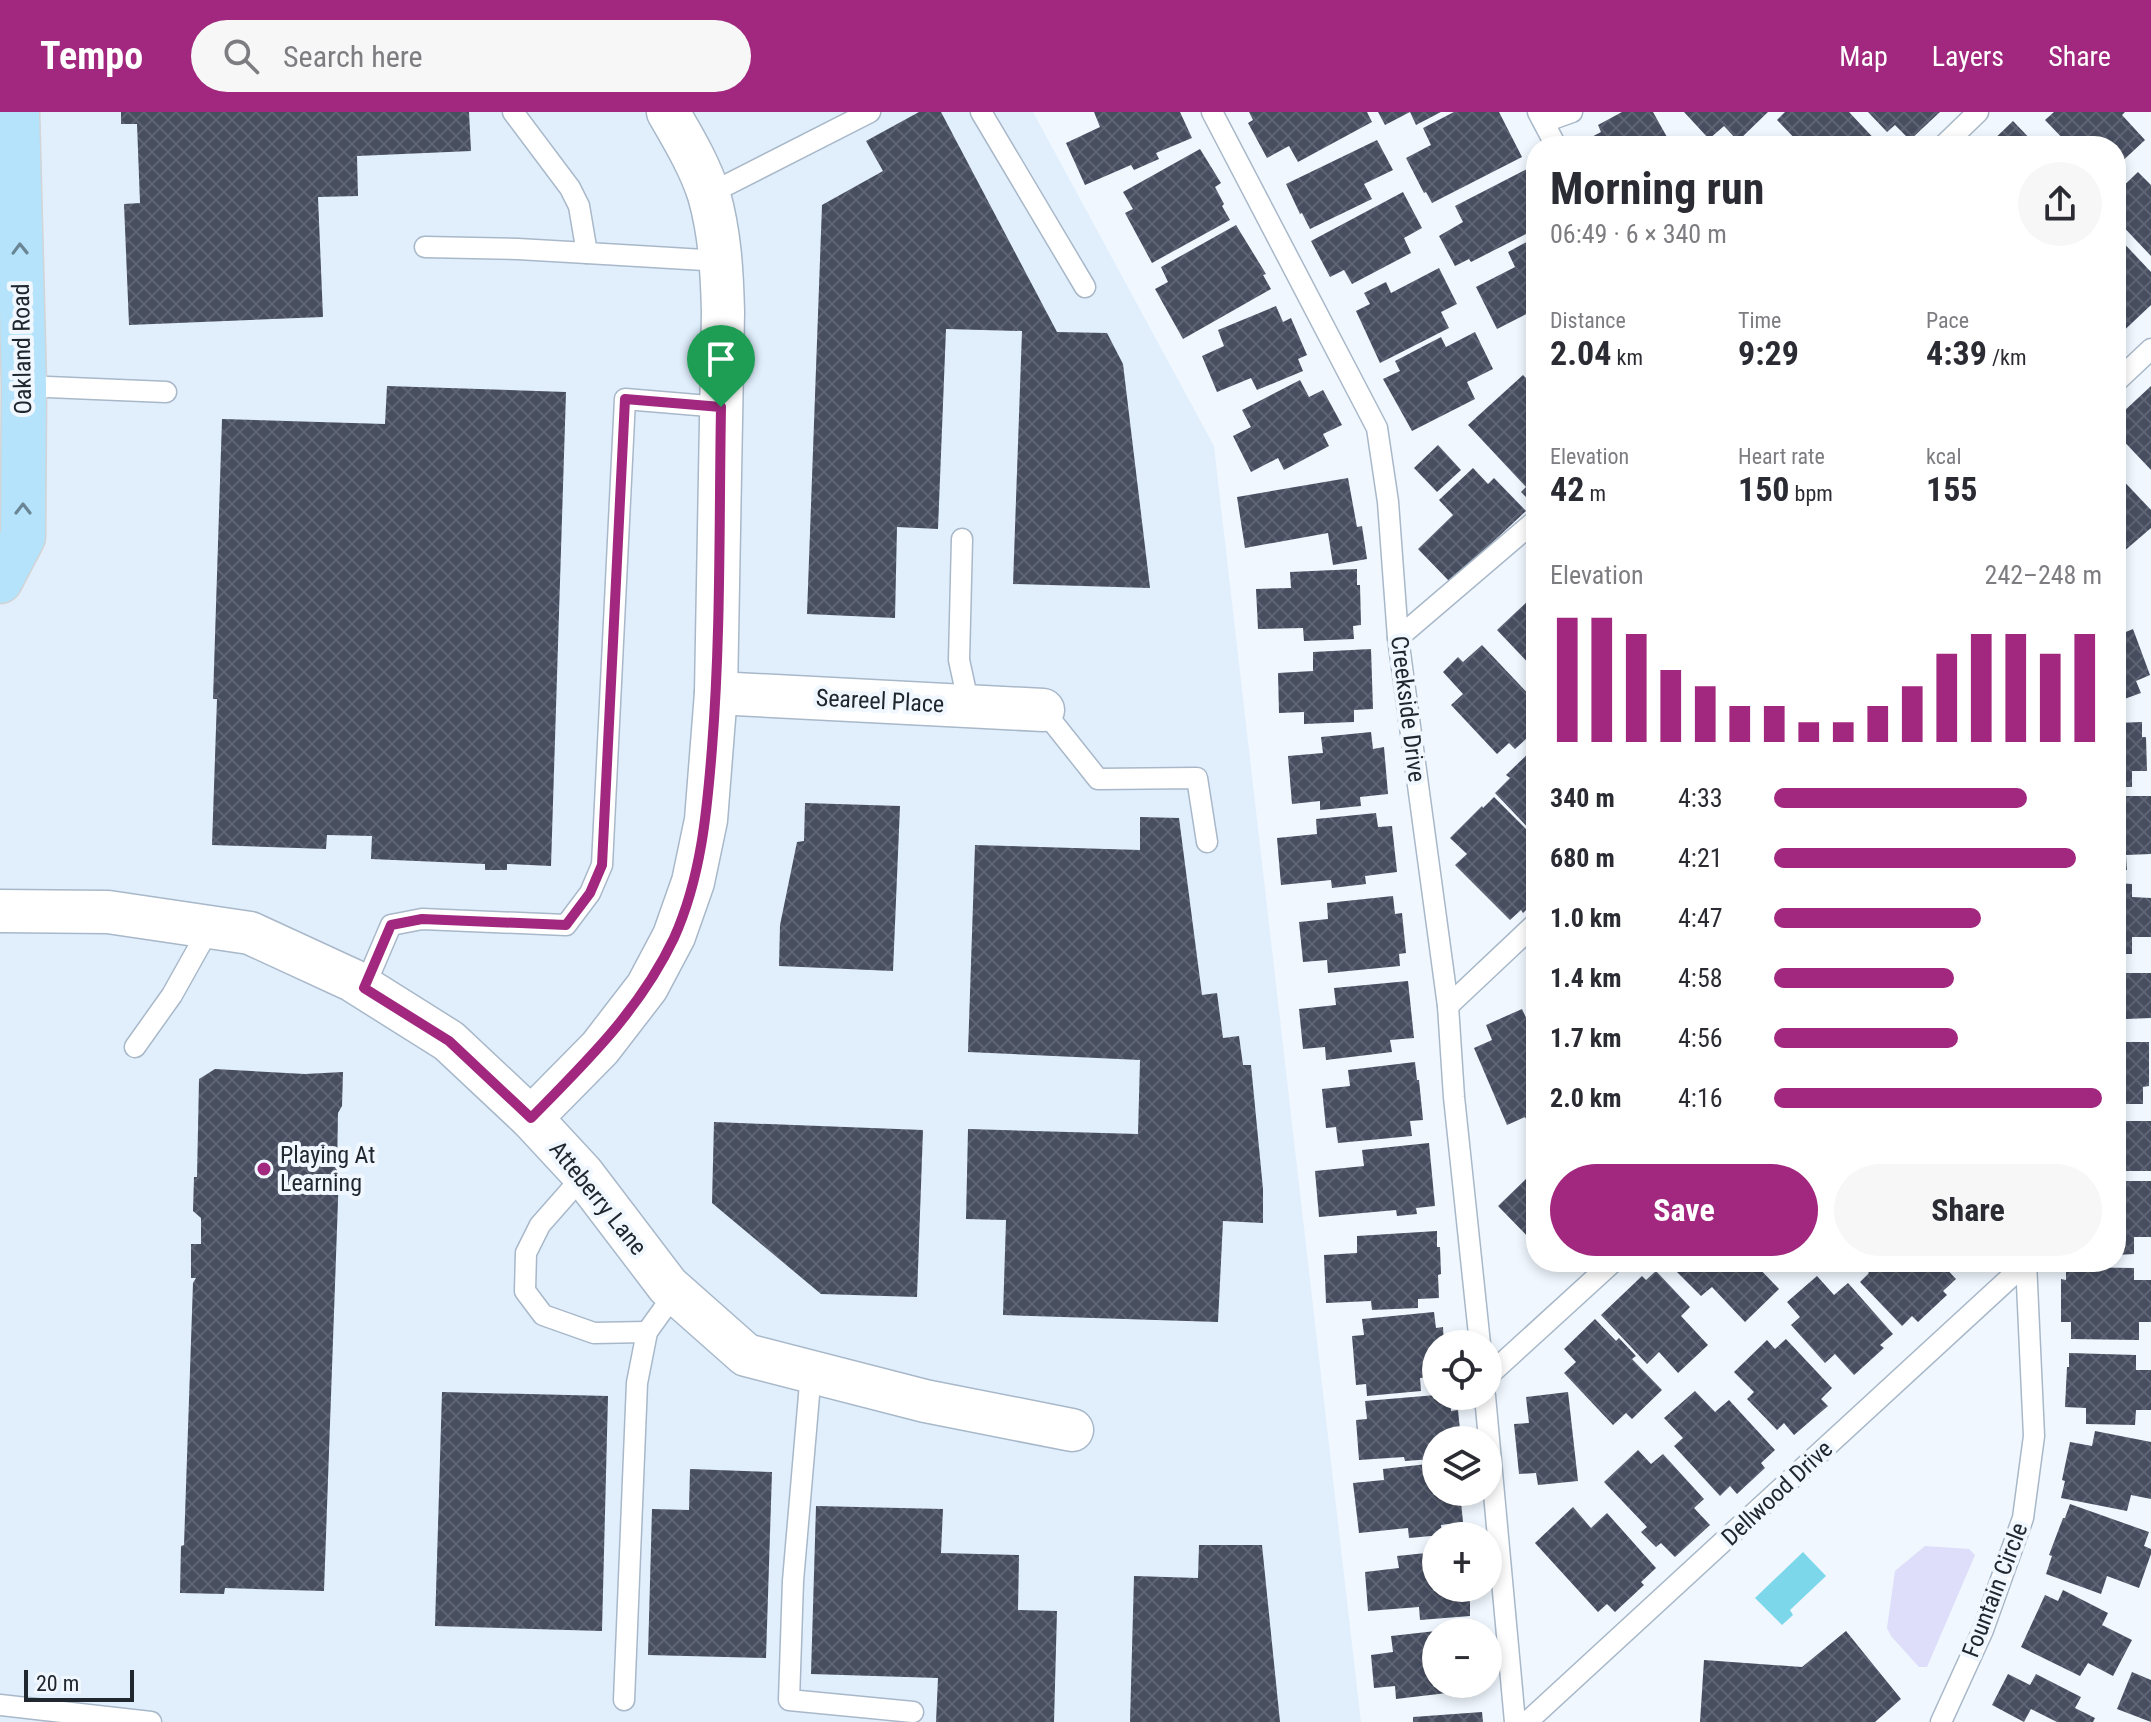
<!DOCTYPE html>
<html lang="en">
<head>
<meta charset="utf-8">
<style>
  body { margin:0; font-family:"Roboto Condensed",sans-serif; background:#f7f7f7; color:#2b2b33; height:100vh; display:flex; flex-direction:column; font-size:30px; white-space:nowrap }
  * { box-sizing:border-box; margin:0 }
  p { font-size:26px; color:#7c7c81 }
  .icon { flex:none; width:44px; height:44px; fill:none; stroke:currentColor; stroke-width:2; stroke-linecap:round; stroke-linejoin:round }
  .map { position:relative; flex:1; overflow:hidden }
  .sheet { position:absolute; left:1526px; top:24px; width:600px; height:1136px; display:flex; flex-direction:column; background:#fff; border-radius:32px; box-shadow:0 4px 12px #0003 }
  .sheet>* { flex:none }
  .controls { position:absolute; left:1422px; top:1218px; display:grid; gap:16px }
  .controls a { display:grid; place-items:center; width:80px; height:80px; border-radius:50%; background:#fff; box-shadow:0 4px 12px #0003; font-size:40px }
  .scale { position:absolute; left:24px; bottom:20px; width:110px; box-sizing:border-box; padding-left:8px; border:4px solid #21272e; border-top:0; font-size:22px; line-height:28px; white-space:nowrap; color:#21272e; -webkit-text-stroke:6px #f0f7fe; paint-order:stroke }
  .pin { position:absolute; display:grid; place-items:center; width:68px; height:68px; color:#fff; margin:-82px -34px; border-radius:50% 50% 50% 0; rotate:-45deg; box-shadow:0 0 8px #0007 }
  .pin .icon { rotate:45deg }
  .round { display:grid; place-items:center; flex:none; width:84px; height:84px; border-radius:42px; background:#f7f7f7 }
  .headline { display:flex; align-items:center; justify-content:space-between; height:136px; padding:0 24px }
  h1 { font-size:44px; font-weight:700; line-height:60px }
  .metrics { display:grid; grid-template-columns:repeat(3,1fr); gap:12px; height:136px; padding:8px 24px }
  .metrics div { display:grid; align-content:center }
  .metrics b { font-size:34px; font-weight:700 }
  .metrics small { font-size:22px; font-weight:400 }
  .metrics p { font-size:22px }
  .chart { height:224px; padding:16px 24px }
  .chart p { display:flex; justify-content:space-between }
  .chart svg { width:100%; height:144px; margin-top:8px; stroke:#a1287e; stroke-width:6 }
  .button { display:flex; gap:16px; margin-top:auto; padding:16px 24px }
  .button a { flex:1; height:92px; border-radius:48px; background:#a1287e; color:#fff; font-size:32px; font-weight:700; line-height:92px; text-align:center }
  .button a+a { background:#f7f7f7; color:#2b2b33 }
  ul { padding:0 24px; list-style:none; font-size:26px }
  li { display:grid; grid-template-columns:128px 96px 1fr; align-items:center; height:60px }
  li i { height:20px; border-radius:10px; background:#a1287e }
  header { display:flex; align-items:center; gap:48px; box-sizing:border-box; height:112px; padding:0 40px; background:#a1287e; color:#fff }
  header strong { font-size:38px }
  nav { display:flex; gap:44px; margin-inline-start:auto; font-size:28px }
  .search { width:560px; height:72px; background:#f7f7f7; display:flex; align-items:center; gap:20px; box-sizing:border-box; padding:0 28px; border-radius:44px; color:#7c7c81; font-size:30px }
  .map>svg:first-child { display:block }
</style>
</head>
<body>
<header>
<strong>Tempo</strong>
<div class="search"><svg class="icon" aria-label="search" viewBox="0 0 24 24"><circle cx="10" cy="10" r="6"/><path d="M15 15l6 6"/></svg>Search here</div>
<nav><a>Map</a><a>Layers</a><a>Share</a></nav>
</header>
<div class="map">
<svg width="2151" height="1610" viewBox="0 0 2151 1610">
  <defs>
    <pattern id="building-cross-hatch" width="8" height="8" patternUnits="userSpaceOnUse" patternTransform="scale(2)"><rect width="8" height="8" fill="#474e60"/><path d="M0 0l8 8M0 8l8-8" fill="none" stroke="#5e6473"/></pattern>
  </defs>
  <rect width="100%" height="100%" fill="#f0f7fe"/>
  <polygon fill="#e1effd" points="0,0 1033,0 1214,334 1361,1610 0,1610"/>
  <polygon fill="#deddfa" points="1925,1434 1969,1437 1975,1443 1927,1555 1919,1555 1891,1524 1887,1516 1895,1459"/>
  <polygon fill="#7cd7eb" points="1803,1440 1826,1464 1790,1498 1793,1503 1782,1513 1755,1486"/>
  <g fill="url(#building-cross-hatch)">
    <polygon points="121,0 469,0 471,39 357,44 358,84 318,85 323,205 129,213 124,92 140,91 137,12 121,12"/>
    <polygon points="919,0 941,0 1057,220 1107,221 1123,252 1150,476 1013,472 1022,219 946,217 938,417 897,415 895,506 807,502 822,93 883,59 866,29"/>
    <polygon points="1094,0 1180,0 1192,26 1156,41 1159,47 1134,58 1131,53 1085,73 1066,31 1100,15"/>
    <polygon points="1249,0 1367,0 1372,10 1298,50 1289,34 1267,46 1248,11 1253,8"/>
    <polygon points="1378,0 1441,0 1416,13 1410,0 1385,13"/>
    <polygon points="1454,0 1499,0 1522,45 1432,91 1426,80 1424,81 1406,46 1431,33 1423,16"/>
    <polygon points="1622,0 1653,0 1672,34 1587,34 1584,29 1601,20 1598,13"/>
    <polygon points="1684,0 1768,0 1738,29 1724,14 1709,27"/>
    <polygon points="1785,0 1849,0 1881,34 1802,34 1777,8"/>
    <polygon points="1868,0 1940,0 1910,28 1895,13 1887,20"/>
    <polygon points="2054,0 2125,0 2122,3 2145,28 2116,55 2116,34 2070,34 2045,8"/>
    <polygon points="2013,9 2037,34 1987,34"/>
    <polygon points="1377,28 1393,58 1364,72 1372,87 1310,117 1302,101 1300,102 1286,72"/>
    <polygon points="1200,37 1221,71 1215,75 1224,92 1222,94 1230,108 1152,151 1125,101 1133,97 1123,80"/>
    <polygon points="1529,56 1536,69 1536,117 1471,150 1469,147 1455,154 1439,124 1463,110 1455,94"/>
    <polygon points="2138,60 2151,73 2151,144 2116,107 2116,90 2118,88 2116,81"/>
    <polygon points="1403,80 1422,116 1404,126 1411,141 1352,172 1344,158 1330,165 1311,129"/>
    <polygon points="1236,113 1266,162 1263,163 1271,177 1183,227 1155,177 1168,170 1161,155"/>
    <polygon points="2116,123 2151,160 2151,193 2116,226"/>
    <polygon points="1536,125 1536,197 1497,217 1476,175 1515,155 1508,140"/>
    <polygon points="1439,156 1457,192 1441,200 1449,216 1380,251 1356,199 1370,192 1364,181 1386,170 1391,181"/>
    <polygon points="1276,194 1283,210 1291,206 1307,243 1298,247 1303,259 1257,278 1251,266 1217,280 1202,244 1224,234 1218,218"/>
    <polygon points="1475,220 1493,257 1467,270 1475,287 1412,319 1383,267 1400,259 1395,249 1441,225 1446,235"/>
    <polygon points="1523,263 1536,277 1536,390 1533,392 1521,380 1526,375 1468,313"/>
    <polygon points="1300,268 1309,285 1323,278 1342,313 1323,322 1329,334 1284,358 1278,346 1251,360 1233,324 1251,315 1242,298"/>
    <polygon points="387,274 566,280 551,754 507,752 507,758 485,758 485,752 371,747 372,724 327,723 326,737 212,733 217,587 213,587 222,307 385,312"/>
    <polygon points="2151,274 2151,358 2116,321 2116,312 2125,304 2122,301"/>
    <polygon points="1438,333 1461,358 1437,380 1414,356"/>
    <polygon points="1473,356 1488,372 1494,366 1526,399 1450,470 1418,437 1453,403 1439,388"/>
    <polygon points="2116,361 2151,398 2151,416 2116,446"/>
    <polygon points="1348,366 1357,415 1362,414 1367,447 1333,453 1328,421 1245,436 1237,385"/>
    <polygon points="1357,457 1357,473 1360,473 1361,513 1353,514 1354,527 1304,529 1303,516 1258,517 1256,477 1291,476 1290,460"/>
    <polygon points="1531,486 1536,491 1536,559 1497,518"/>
    <polygon points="2133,517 2150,563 2136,569 2141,581 2116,590 2116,524"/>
    <polygon points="1482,533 1536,590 1536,618 1515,637 1509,631 1497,642 1451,593 1463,582 1443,560 1458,545 1463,550"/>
    <polygon points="1371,537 1373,597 1354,598 1354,610 1304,612 1304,600 1279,601 1278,561 1313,559 1313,540"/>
    <polygon points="2142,610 2142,625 2146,625 2147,659 2132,659 2132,675 2116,675 2116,611"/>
    <polygon points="1371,620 1373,637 1384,635 1388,682 1360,685 1361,694 1320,698 1320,689 1292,692 1288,644 1323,641 1321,625"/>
    <polygon points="1536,634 1536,724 1495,681 1510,666 1506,663"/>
    <polygon points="2116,684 2151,684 2151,742 2126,743 2127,758 2116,758"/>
    <polygon points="1494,685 1536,727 1536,788 1523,801 1521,798 1510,808 1455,753 1467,742 1450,726 1482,694 1483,696"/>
    <polygon points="805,691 900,694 893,859 779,854 780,813 797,730 804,729"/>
    <polygon points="1376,701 1378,715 1392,714 1397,760 1365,764 1366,772 1332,776 1331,768 1281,773 1277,726 1317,722 1316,707"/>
    <polygon points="1140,705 1179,706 1202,883 1217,881 1223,926 1239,924 1243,953 1251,953 1263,1077 1263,1111 1223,1109 1218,1210 1003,1203 1006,1108 966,1107 968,1017 1138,1022 1140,948 968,940 975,733 1140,738"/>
    <polygon points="2116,771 2132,772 2132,785 2151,786 2151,825 2132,825 2132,842 2116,842"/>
    <polygon points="1393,784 1395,802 1402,801 1406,841 1399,842 1400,854 1328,861 1327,848 1303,850 1299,810 1328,807 1327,791"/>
    <polygon points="2116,847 2125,847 2125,861 2151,861 2151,906 2126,907 2126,925 2116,925"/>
    <polygon points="1408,869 1414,926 1390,928 1392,940 1326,948 1325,935 1303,937 1299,897 1336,893 1334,876"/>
    <polygon points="1522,897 1536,927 1536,1009 1529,1012 1525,1005 1507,1013 1474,936 1492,928 1486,913"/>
    <polygon points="2116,930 2149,930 2149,974 2143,975 2143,992 2116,992"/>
    <polygon points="1415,950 1417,968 1419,968 1423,1008 1410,1009 1412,1024 1338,1031 1336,1015 1326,1016 1322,977 1350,974 1348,958"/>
    <polygon points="215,957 305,962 343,960 342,994 338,1001 337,1059 339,1061 324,1479 225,1476 224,1482 180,1481 181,1434 184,1433 193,1171 196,1166 191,1166 191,1132 201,1132 201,1106 193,1099 194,1065 197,1065 199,967"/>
    <rect x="2116" y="1009" width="35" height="50"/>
    <polygon points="714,1010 923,1018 917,1185 821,1182 712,1091"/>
    <polygon points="1429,1031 1435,1094 1416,1096 1417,1102 1397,1104 1396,1098 1319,1105 1315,1059 1364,1054 1362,1038"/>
    <polygon points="1530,1063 1536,1068 1536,1141 1528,1132 1531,1128 1498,1094"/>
    <polygon points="2116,1069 2151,1069 2151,1125 2134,1125 2134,1142 2116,1143"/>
    <polygon points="1437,1119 1437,1135 1440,1135 1441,1162 1438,1163 1439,1186 1418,1187 1418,1196 1372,1198 1371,1189 1326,1191 1324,1143 1357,1141 1357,1124"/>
    <polygon points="1667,1150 1753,1150 1779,1177 1745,1210 1712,1175 1701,1184"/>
    <polygon points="1859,1150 1940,1150 1956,1167 1943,1179 1947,1183 1918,1210 1912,1204 1902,1214 1860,1170 1869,1161"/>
    <polygon points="2066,1155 2134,1156 2134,1168 2151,1168 2151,1210 2139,1210 2139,1228 2071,1227 2071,1210 2061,1210 2061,1167 2066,1168"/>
    <polygon points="1656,1159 1690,1195 1681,1204 1708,1233 1678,1261 1659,1240 1647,1252 1601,1203 1642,1164 1646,1168"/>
    <polygon points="1817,1164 1834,1183 1848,1171 1893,1222 1880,1233 1884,1236 1854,1263 1835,1242 1825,1251 1791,1213 1800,1205 1787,1190"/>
    <polygon points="1434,1200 1436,1216 1443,1215 1444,1232 1436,1232 1436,1265 1420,1266 1421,1279 1367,1284 1366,1272 1356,1273 1352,1224 1364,1223 1362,1207"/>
    <polygon points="1595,1207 1616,1229 1619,1226 1636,1244 1632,1247 1662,1278 1632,1307 1626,1301 1613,1313 1564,1261 1576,1250 1564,1237"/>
    <polygon points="1786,1227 1832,1276 1821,1287 1828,1294 1794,1323 1784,1311 1777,1318 1747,1287 1754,1280 1734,1260 1767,1228 1775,1237"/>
    <polygon points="2069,1241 2136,1243 2136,1258 2151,1258 2151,1298 2136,1298 2135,1313 2086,1312 2086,1296 2065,1295 2067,1255 2069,1255"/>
    <polygon points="1695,1279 1715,1300 1729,1288 1775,1338 1761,1351 1765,1356 1737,1382 1730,1374 1720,1384 1674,1334 1683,1326 1664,1306"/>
    <polygon points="442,1280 608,1284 602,1519 435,1514"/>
    <polygon points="1568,1280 1578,1369 1538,1373 1536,1361 1519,1362 1514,1312 1529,1311 1526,1285"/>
    <polygon points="1436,1283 1450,1284 1451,1299 1458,1298 1461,1328 1436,1328 1436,1341 1432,1341 1433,1347 1405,1349 1404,1345 1359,1348 1356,1308 1367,1307 1365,1289"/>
    <polygon points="2095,1319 2151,1330 2151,1387 2131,1383 2127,1399 2061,1386 2065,1369 2062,1368 2070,1330 2092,1334"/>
    <polygon points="1638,1338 1651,1352 1663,1342 1704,1387 1694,1396 1710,1413 1675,1445 1661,1431 1656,1435 1641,1420 1647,1415 1604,1370"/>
    <polygon points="1436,1351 1436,1380 1460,1380 1463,1410 1441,1413 1442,1423 1409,1426 1408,1416 1359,1421 1353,1371 1384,1368 1383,1357"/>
    <polygon points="690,1357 772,1360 766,1546 648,1543 652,1397 689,1398"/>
    <polygon points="2070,1392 2149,1420 2144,1434 2151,1437 2151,1442 2139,1476 2107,1464 2101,1482 2046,1462 2052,1444 2049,1443 2063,1406 2065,1406"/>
    <polygon points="816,1394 943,1397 941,1441 1019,1443 1018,1498 1057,1499 1054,1610 936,1610 938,1566 811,1562"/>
    <polygon points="1573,1395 1591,1416 1607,1401 1656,1456 1641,1470 1644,1473 1615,1500 1607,1492 1598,1500 1535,1431"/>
    <polygon points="1199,1433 1262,1433 1280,1610 1130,1610 1134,1464 1198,1466"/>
    <polygon points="1436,1440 1436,1476 1470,1476 1470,1504 1420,1508 1419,1495 1368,1499 1365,1460 1399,1456 1397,1444"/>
    <polygon points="2063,1478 2108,1501 2102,1513 2132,1528 2113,1564 2088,1551 2080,1564 2021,1535 2045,1483 2058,1489"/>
    <polygon points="1436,1519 1436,1572 1446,1572 1447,1581 1396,1587 1395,1574 1374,1576 1371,1543 1393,1540 1391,1524"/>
    <polygon points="1846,1519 1901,1587 1875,1610 1700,1610 1704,1548 1802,1555"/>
    <polygon points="2132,1560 2151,1568 2151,1610 2117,1597"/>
    <polygon points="2008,1562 2030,1573 2036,1562 2081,1585 2075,1596 2095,1606 2093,1610 2057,1610 2031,1597 2024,1610 1992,1593"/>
    <polygon points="1482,1600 1483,1610 1413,1610 1413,1605"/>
  </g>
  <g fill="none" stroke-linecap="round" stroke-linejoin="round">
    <g stroke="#a8b8c9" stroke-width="23">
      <g id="service">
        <polyline points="513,0 570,76 579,94 587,141 721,149"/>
        <polyline points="981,0 1085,175"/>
        <polyline points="1212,0 1377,316 1388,390 1398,526 1448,894 1454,985 1480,1232"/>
        <polyline points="1538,0 1556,34"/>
        <polyline points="1544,10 1572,0"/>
        <polyline points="1943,34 1978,0"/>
        <polyline points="709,82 870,0"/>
        <polyline points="425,135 518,137 587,141"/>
        <polyline points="2116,270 2151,237"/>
        <polyline points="24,274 166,280"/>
        <polyline points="962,427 959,548 969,594"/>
        <polyline points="1398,526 1536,408"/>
        <polyline points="1043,598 1098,667 1197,666 1207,730"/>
        <polyline points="364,876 391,813 422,807 566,813 590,781 602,753 625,287 721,295"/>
        <polyline points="1448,894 1536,811"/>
        <polyline points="135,935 172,883 210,815"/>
        <polyline points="584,1063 540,1113 526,1141 525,1179 543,1203 594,1221 647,1220"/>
        <polyline points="811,1260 793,1469 789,1588 913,1600"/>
        <polyline points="1488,1264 1613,1150"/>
        <polyline points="1485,1284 1515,1610"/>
        <polyline points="624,1588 637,1271 647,1220 675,1181"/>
        <polyline points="0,1593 151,1610"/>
        <polyline points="1527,1610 2026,1151"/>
        <polyline points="1941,1610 1983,1518 2023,1406 2034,1324 2026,1150"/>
      </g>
    </g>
    <g stroke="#a8b8c9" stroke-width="45">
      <g id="minor">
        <polyline points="716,581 1043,598"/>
        <polyline points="0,799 108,800 250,821 352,868 449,929 531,1006 582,1061 668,1174 746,1243 925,1289 1072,1318"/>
        <path d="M531 1006 600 936 647 875 674 824 693 770 706 708 716 581 723 200C722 161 720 121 709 83 700 54 683 26 668 0"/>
      </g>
    </g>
    <g stroke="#d3d4d5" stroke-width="47">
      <polyline id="primary" points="0,469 23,425 24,274 17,0"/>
    </g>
    <use href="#service" stroke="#fff" stroke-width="20"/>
    <use href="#minor" stroke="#fff" stroke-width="42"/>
    <use href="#primary" stroke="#b4e3fb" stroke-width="44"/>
  </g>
  <defs><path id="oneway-chevron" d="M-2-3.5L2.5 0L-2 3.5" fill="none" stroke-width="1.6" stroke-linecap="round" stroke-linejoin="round" transform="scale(2)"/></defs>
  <g stroke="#6a8594">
    <use href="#oneway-chevron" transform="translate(20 137) rotate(-91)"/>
    <use href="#oneway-chevron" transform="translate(23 397) rotate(-90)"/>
  </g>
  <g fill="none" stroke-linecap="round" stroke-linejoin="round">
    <g stroke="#fff" stroke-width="16">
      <path id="route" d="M625 287 721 295C719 408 721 523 712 636 707 700 701 766 674 826 640 898 586 950 531 1006L449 929 364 876 391 813 422 807 566 813 590 781 602 753Z"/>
    </g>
    <use href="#route" stroke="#a1287e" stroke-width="10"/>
  </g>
  <circle fill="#a1287e" stroke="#f0f7fe" stroke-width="3" cx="264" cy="1057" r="8"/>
  <g text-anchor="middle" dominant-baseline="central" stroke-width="8" stroke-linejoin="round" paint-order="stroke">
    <g font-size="24" fill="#21272e" stroke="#f0f7fe">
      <text transform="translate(22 237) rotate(-91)">Oakland Road</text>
      <text transform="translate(880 589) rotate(3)">Seareel Place</text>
      <text transform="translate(1408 597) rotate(83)">Creekside Drive</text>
      <text transform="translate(598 1086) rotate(51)">Atteberry Lane</text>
      <text transform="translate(1777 1381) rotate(-43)">Dellwood Drive</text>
      <text transform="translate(1995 1478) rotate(-69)">Fountain Circle</text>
    </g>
    <g font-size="24" fill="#21272e" stroke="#f0f7fe" text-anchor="start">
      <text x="280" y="1043">Playing At<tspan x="280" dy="28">Learning</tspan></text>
    </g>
  </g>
</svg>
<div class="controls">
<a><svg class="icon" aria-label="locate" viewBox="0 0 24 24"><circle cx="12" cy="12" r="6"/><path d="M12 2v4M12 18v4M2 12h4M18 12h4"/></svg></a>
<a><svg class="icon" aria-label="layers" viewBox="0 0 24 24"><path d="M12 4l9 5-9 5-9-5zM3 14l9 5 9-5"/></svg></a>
<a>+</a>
<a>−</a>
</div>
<div class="scale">20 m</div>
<div class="pin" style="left:721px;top:295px;background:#1e9e55"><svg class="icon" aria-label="arrive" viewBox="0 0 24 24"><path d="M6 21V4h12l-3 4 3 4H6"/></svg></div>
<section class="sheet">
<div class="headline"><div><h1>Morning run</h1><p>06:49 · 6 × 340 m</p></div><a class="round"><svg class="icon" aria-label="share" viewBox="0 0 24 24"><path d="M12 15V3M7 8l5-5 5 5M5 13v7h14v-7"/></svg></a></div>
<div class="metrics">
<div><p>Distance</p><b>2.04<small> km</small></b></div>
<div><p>Time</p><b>9:29</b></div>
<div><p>Pace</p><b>4:39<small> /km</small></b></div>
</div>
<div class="metrics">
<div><p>Elevation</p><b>42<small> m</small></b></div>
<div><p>Heart rate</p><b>150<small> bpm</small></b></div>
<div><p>kcal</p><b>155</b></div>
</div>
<div class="chart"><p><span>Elevation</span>242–248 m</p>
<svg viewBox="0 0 160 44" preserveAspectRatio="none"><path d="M5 44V6M15 44V6M25 44V11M35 44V22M45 44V27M55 44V33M65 44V33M75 44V38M85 44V38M95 44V33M105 44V27M115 44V17M125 44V11M135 44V11M145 44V17M155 44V11"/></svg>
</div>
<ul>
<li><b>340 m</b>4:33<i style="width:77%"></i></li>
<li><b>680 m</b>4:21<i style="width:92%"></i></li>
<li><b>1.0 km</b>4:47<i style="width:63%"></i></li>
<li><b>1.4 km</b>4:58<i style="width:55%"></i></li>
<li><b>1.7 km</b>4:56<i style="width:56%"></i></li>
<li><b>2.0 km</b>4:16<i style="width:100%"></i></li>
</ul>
<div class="button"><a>Save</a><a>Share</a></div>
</section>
</div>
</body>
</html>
